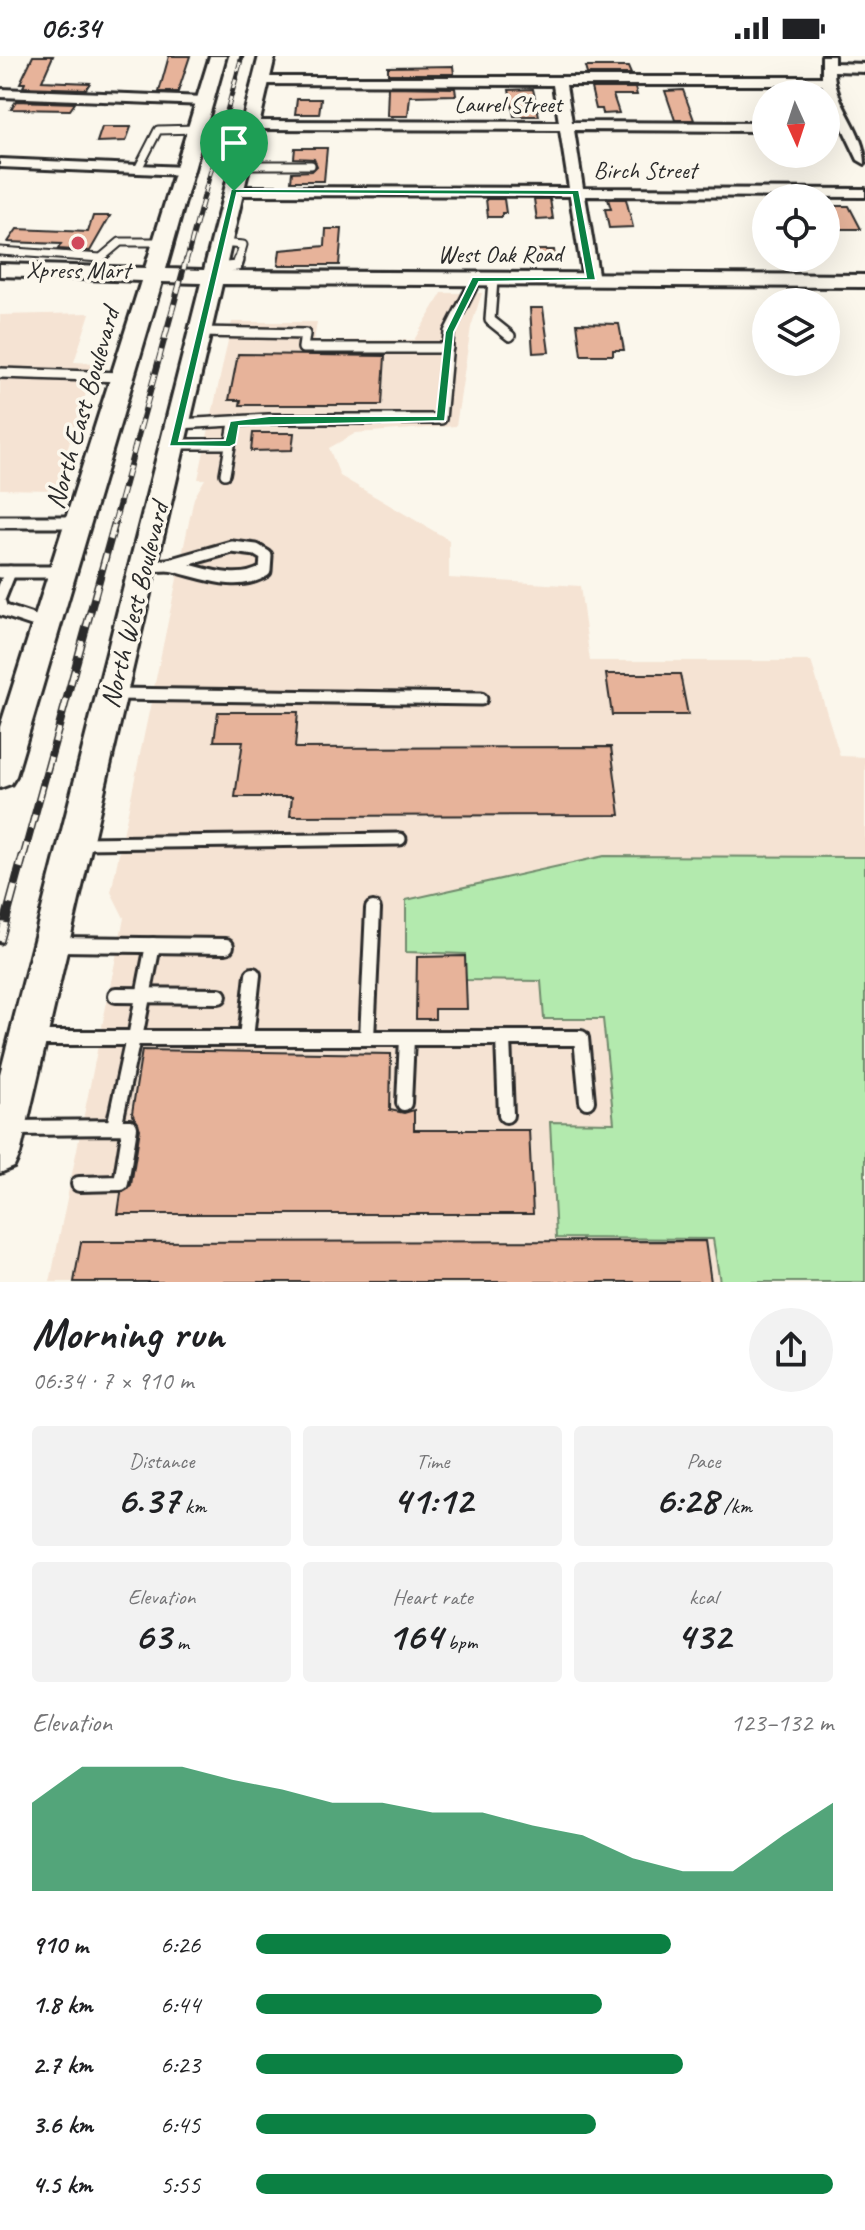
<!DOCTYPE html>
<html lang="en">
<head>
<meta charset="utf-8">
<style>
  body { margin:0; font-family:Caveat,sans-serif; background:#f2f2f2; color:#202124; height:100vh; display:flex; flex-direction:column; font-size:30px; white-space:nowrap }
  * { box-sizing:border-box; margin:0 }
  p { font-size:26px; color:#757577 }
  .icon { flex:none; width:44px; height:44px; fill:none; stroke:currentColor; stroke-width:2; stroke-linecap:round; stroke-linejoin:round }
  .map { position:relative; height:1226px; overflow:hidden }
  .panel { display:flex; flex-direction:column; background:#fff; flex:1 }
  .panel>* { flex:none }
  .needle { width:52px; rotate:177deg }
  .fabs { position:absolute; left:752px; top:24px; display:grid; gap:16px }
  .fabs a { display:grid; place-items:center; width:88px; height:88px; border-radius:50%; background:#fff; box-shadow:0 8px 32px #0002; font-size:40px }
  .pin { position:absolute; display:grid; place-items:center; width:68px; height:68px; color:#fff; margin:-82px -34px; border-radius:50% 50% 50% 0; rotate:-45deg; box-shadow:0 0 8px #0007 }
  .pin .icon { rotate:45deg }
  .round { display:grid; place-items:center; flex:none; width:84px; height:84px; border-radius:42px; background:#f2f2f2 }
  .headline { display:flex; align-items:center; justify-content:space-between; height:136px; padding:0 32px }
  h1 { font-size:44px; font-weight:700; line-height:60px }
  .metrics { display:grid; grid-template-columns:repeat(3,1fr); gap:12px; height:136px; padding:8px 32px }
  .metrics div { display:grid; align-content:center; border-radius:8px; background:#f2f2f2; text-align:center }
  .metrics b { font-size:40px; font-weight:700 }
  .metrics small { font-size:22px; font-weight:400 }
  .metrics p { font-size:22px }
  .chart { height:224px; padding:16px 32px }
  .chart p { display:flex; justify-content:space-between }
  .chart svg { width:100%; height:144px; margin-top:8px; fill:#0b8043; opacity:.7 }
  ul { padding:0 32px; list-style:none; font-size:26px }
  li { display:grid; grid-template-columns:128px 96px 1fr; align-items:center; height:60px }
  li i { height:20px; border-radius:10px; background:#0b8043 }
  .status { display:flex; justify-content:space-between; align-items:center; height:56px; padding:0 40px; background:#fff; direction:ltr }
  .status svg { height:22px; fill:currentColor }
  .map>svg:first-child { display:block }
</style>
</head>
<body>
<div class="status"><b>06:34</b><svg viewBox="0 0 49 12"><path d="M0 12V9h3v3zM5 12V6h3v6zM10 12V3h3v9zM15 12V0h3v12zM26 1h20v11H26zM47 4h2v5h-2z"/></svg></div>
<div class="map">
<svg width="865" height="1226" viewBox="0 0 865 1226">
  <rect width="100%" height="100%" fill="#fbf7ec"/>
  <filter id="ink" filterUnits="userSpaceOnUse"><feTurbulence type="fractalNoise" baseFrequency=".0125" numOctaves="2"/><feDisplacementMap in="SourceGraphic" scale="16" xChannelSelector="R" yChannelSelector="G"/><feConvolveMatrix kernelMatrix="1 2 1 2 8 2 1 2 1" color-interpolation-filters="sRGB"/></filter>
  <g filter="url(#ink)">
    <g fill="#f5e3d3">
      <polygon points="442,237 482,237 471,271 456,370 356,377 329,392 340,420 449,484 449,522 580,530 590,605 811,605 840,700 865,701 865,801 604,800 466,898 464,924 541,925 544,963 603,963 614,1068 714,1183 720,1226 50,1226 124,862 111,836 194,442 205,423 198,423 232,266 317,266 314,285 414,284"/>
      <polygon points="90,257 74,306 96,307 54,434 0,433 0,259"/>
    </g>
    <polygon fill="#b3eaae" stroke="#6f8a6c" stroke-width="2" points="604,800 865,801 865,1226 720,1226 713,1183 556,1182 550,1066 614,1067 603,963 544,963 541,925 464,924 465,898 406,896 406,844"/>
    <g fill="#e7b39a" stroke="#2b2b2b" stroke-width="2">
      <polygon points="33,0 53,0 42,25 90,27 86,33 23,31 25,27 20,27"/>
      <polygon points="169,0 190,0 178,36 159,36"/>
      <polygon points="453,10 454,18 388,18 388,11"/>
      <polygon points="585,11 628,11 631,18 587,18"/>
      <polygon points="388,31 455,32 456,39 410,40 408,60 387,60"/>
      <polygon points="591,32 635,32 637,39 613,39 619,57 603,58 602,53 596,53"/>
      <polygon points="533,33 539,60 514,60 509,34"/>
      <polygon points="683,34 694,64 675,64 665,35"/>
      <polygon points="297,43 321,43 319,58 295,58"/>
      <polygon points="16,45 75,47 70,54 11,53"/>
      <polygon points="102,71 131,71 126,85 97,86"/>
      <polygon points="295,92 327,92 324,125 291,125 292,116 312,115 317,110 314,103 294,102"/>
      <polygon points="486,143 504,143 506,157 502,157 502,161 488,161"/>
      <polygon points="534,143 550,143 553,163 537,164"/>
      <polygon points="608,143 626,143 633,171 609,172 605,153 611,153"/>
      <polygon points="826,150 849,150 861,173 830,173"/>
      <polygon points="93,160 110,160 90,195 58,193 61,188 8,186 17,173 88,176"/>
      <polygon points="326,173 342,173 339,209 278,209 280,194 325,190"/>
      <polygon points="532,194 554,194 556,207 533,207"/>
      <polygon points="530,252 543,252 549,296 533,297"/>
      <polygon points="577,267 619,268 624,294 613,294 613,299 581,299"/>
      <polygon points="238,298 385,300 382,349 240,349 241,344 229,344"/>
      <polygon points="253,377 294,377 292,394 251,395"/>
      <polygon points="606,618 680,618 688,659 612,659"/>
      <polygon points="218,656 298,656 295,692 611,691 620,759 290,760 292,741 235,741 243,685 214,685"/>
      <polygon points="465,900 467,953 435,953 435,963 416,963 417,901"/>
      <polygon points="142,994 391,998 390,1054 404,1057 414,1054 414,1074 529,1074 533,1158 118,1158 121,1137 131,1129 140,1073 132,1057"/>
      <polygon points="705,1185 711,1226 74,1226 81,1186"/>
    </g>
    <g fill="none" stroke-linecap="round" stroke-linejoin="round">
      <g stroke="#2b2b2b" stroke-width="11">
        <g id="lane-far3">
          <polyline points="240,109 311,109"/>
          <polyline points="138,113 158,74 197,73"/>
          <polyline points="221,187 243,189 238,206"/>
          <polyline points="0,195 101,202 120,186 163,186"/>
        </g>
      </g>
      <g stroke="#2b2b2b" stroke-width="14">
        <g id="lane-far2">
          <polyline points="215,212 237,210 239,204"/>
          <polyline points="493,224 490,264 510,280"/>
          <polyline points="200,276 305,278 303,292 448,292"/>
          <polyline points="0,317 122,321"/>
          <polyline points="178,368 269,363 441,363 449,276 476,223"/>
          <polyline points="173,388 230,388"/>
          <polyline points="225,418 234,367"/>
          <polyline points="0,466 79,466"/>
        </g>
      </g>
      <g stroke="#2b2b2b" stroke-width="17">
        <g id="lane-far1">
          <polyline points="0,466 79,466"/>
          <path d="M232 491 256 494 266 500 265 515C235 533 200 515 169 509Z"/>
          <polyline points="144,510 169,509"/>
          <polyline points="0,516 61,516"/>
          <polyline points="0,541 10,516"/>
          <polyline points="0,547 2,554 47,569"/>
          <polyline points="114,638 481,643"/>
          <polyline points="81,787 400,783"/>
        </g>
      </g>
      <g stroke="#2b2b2b" stroke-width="20">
        <g id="lane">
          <polyline points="56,888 226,890"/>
          <polyline points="116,939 219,940"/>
          <polyline points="33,982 581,982 587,1045"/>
          <polyline points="135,982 153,889"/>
          <polyline points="246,982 253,919"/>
          <polyline points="367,982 373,853"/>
          <polyline points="503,982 506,1059"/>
          <polyline points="404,1047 407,982"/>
          <polyline points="114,1071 133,982"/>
          <polyline points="11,1072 130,1071 121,1127 79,1128"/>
        </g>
      </g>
      <g stroke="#2b2b2b" stroke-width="6">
        <g id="street">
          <path d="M822 0H834V7L865 8V16L834 15C834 49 865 74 865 108L858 104 822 29H566L572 66 766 67V75L574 74 583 132 865 133V141L585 140 599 224 591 229 583 224 570 140 234 139 227 135 234 131 569 132 560 74 250 73 243 69 250 65 559 66 553 29 257 28V22L261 21H822Z"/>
          <polygon points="0,33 205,41 211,45 205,49 0,41"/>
          <polygon points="0,103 184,111 191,115 184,119 0,111"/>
        </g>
      </g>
      <g stroke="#2b2b2b" stroke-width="6">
        <polygon id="secondary" points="210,0 226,0 166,213 204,214 259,0 275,0 225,215 865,219 865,231 222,228 20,1098 14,1111 0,1117 0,1018 201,227 162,226 16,720 11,728 0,732 0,671 141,225 0,220 0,208 145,212"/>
      </g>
      <use href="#lane-far3" stroke="#fbf7ec" stroke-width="7"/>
      <use href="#lane-far2" stroke="#fbf7ec" stroke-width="9"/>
      <use href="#lane-far1" stroke="#fbf7ec" stroke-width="11"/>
      <use href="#lane" stroke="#fbf7ec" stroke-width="14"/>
      <use href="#street" fill="#fbf7ec" fill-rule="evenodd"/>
      <use href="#secondary" fill="#fbf7ec" fill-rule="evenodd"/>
      <g stroke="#2b2b2b" stroke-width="5">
        <polyline id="rail-far3" points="186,206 242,0"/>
      </g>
      <g stroke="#2b2b2b" stroke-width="6">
        <polyline id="rail-far2" points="114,468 186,204"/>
      </g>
      <g stroke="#2b2b2b" stroke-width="8">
        <polyline id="rail-far1" points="23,802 115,466"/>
      </g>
      <g stroke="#2b2b2b" stroke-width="9">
        <polyline id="rail" points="0,885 23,800"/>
      </g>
      <use href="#rail-far3" stroke="#fbf7ec" stroke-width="3" stroke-dasharray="9" stroke-linecap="butt"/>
      <use href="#rail-far2" stroke="#fbf7ec" stroke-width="4" stroke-dasharray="12" stroke-linecap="butt"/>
      <use href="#rail-far1" stroke="#fbf7ec" stroke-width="5" stroke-dasharray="15" stroke-linecap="butt"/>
      <use href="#rail" stroke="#fbf7ec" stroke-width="6" stroke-dasharray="19" stroke-linecap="butt"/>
    </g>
  </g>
  <path fill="#0b8043" stroke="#fff" stroke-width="2" fill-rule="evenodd" d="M231 133 579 134 596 224 479 226 454 276 445 365 239 370 236 388 230 391 169 390ZM237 137 572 139 586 221H472L445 276 436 360H269L230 365 225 384 179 385Z"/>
  <circle fill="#d1495b" stroke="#fbf7ec" stroke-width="3" cx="78" cy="187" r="8"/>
  <g text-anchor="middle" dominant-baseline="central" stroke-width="7" stroke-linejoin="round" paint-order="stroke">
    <g font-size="24" fill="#2b2b2b" stroke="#fbf7ec">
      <text x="508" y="48">Laurel Street</text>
      <text x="645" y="114">Birch Street</text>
      <text x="500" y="198">West Oak Road</text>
    </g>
    <g font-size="24" fill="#2b2b2b" stroke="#fbf7ec">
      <text x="78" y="214">Xpress Mart</text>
    </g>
    <g font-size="28" fill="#2b2b2b" stroke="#fbf7ec">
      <text transform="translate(82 352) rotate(-74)">North East Boulevard</text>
      <text transform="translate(134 549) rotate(-76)">North West Boulevard</text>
    </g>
  </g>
</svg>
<div class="fabs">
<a><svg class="needle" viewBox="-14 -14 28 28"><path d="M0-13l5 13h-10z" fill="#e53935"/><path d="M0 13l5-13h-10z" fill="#757577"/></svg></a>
<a><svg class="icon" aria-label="locate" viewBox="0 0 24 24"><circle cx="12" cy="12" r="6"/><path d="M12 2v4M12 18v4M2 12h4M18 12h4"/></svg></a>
<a><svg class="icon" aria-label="layers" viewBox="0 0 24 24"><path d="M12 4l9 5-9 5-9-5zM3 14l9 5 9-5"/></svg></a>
</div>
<div class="pin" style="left:234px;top:135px;background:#1e9e55"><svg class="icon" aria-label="arrive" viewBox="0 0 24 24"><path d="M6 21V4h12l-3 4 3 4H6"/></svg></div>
</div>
<section class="panel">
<div class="headline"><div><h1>Morning run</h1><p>06:34 · 7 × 910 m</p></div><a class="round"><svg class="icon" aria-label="share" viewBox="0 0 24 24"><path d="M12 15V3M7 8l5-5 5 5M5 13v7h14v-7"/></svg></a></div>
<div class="metrics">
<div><p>Distance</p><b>6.37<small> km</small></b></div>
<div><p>Time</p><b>41:12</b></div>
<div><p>Pace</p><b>6:28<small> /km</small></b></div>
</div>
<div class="metrics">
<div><p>Elevation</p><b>63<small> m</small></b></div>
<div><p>Heart rate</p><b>164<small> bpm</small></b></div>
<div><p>kcal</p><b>432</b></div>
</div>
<div class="chart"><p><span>Elevation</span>123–132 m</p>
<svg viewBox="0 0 160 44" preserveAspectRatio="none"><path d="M0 44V17L10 6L20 6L30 6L40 10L50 13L60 17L70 17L80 20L90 20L100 24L110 27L120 34L130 38L140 38L150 27L160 17V44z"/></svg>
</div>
<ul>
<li><b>910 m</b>6:26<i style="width:72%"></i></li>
<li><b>1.8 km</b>6:44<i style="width:60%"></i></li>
<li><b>2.7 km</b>6:23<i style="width:74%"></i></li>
<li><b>3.6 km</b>6:45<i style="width:59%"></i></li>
<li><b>4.5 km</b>5:55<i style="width:100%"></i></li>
</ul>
</section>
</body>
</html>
